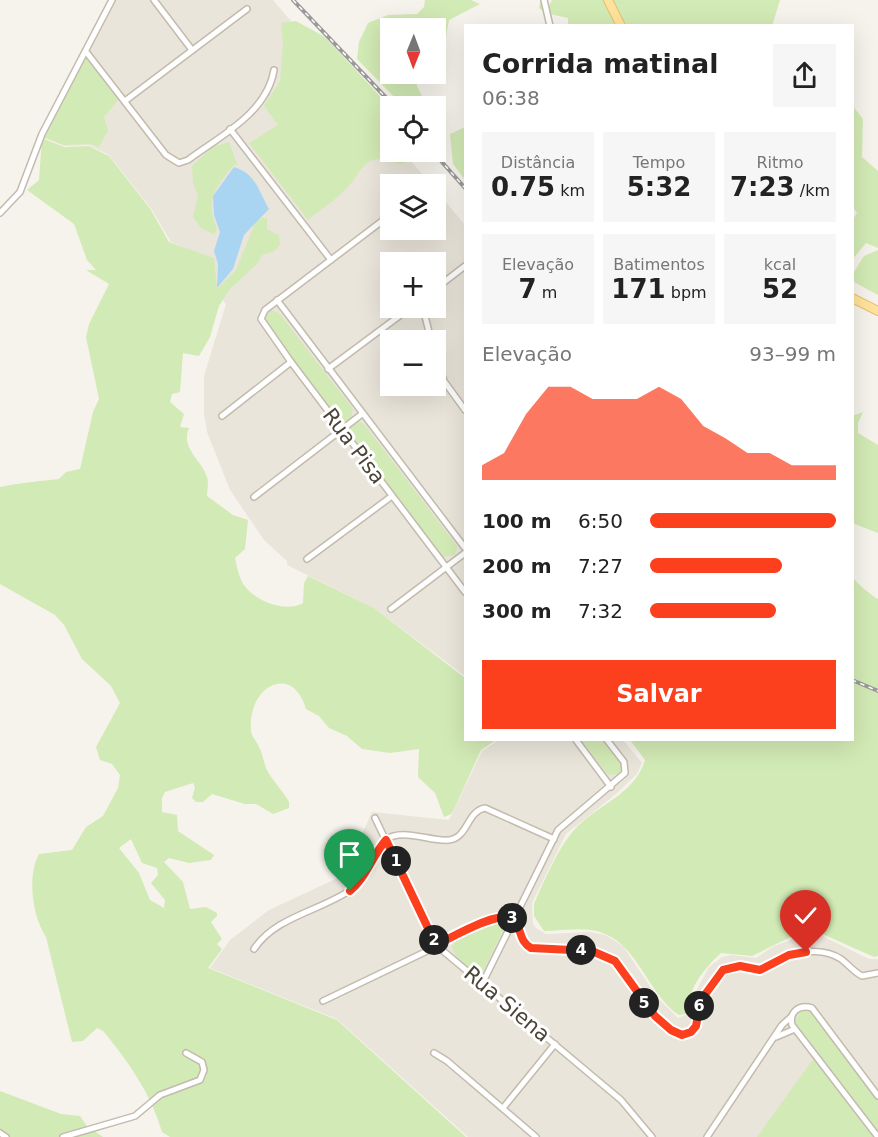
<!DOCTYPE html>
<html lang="pt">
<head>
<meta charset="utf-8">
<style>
  body { margin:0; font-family:"DejaVu Sans",sans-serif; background:#f6f6f6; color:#222; height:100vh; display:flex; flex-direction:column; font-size:22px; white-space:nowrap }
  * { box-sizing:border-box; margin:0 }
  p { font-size:20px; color:#767676 }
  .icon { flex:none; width:33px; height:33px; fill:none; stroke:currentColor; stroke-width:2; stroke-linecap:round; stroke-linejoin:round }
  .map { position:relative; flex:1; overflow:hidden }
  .sheet { position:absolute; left:464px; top:24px; width:390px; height:717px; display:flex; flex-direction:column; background:#fff; border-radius:0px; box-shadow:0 6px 24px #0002 }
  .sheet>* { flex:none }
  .needle { width:39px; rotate:181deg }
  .fabs { position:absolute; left:380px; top:18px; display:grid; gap:12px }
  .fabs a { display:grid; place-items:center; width:66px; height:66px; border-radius:0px; background:#fff; box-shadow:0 6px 24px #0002; font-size:30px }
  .pin { position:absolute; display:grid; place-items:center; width:51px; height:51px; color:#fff; margin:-62px -26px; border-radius:50% 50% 50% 0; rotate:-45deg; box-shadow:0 0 6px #0007 }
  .pin .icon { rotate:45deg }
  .km { position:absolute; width:30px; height:30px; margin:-15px; border-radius:50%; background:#222; color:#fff; font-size:16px; line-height:30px; text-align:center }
  .round { display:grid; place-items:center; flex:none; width:63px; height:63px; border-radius:0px; background:#f6f6f6 }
  .head { display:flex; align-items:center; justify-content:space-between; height:102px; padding:0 18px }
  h1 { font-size:27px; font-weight:800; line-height:45px }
  .metrics { display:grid; grid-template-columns:repeat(3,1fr); gap:9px; height:102px; padding:6px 18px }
  .metrics div { display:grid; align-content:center; border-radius:0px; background:#f6f6f6; text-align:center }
  .metrics b { font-size:26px; font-weight:800 }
  .metrics small { font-size:16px; font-weight:400 }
  .metrics p { font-size:16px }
  .chart { height:168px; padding:12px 18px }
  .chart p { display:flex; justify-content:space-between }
  .chart svg { width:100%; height:108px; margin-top:6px; fill:#fc3f1d; opacity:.7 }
  .action { display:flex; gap:12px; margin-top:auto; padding:12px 18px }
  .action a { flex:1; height:69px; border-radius:0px; background:#fc3f1d; color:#fff; font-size:24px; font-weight:800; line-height:69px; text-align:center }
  ul { padding:0 18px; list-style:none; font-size:20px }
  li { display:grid; grid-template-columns:96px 72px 1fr; align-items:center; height:45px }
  li i { height:15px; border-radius:8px; background:#fc3f1d }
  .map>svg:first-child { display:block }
</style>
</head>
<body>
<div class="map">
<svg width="878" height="1137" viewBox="0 0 878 1137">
  <rect width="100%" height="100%" fill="#f6f3ec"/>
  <g fill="#eae5da" fill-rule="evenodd">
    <path d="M115 0H273L390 136V152H403L431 184H390V230H435V189L465 225V676L374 608 287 565V561L264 540 230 490 207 432 204 413V376L226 304 215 291 211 259 171 242 152 210 109 155 89 145 64 146 42 137ZM390 262H435V308H390ZM390 340H435V386H390Z"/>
    <polygon points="499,740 623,740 642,763 637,774 616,794 566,834 532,903 533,924 536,928 546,934 589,932 605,935 623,946 657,997 678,1018 688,1014 689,1004 709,967 722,957 732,955 756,958 774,946 796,938 818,934 869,959 878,959 878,1137 468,1137 337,1019 210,968 230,940 269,910 344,875 372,812 449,820 482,751"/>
  </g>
  <g fill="#d2eab5" fill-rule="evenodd">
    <polygon points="425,0 471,0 480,4 449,20 444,48 435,40 435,28 390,28 390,74 416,74 417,86 427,106 403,106 357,59 359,42 368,23 388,15 417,14 424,7"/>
    <polygon points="552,0 780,0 772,26 568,25 568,18 545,13 539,8 540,2 548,7"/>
    <path d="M296 21 325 37 390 107V152H402L406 162 400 164C362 150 366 169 345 190 334 201 320 210 308 220L249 143 278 125 264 106 280 81 283 44 281 23Z"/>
    <polygon points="85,57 118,100 104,117 108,131 99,147 90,144 64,145 43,137"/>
    <polygon points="852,105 863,119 862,157 878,171 878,248 866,243 852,260 852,221 857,213 852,206"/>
    <polygon points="465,127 465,180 453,164 450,134"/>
    <path d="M42 138 64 147 89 146 109 156 151 210 169 242 214 258 217 289 236 270 255 223 262 218H267V229L279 235 280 245 273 252 262 255 258 263 229 290 219 306 210 337 199 356 183 353 180 392 172 394 170 402 184 414 180 427 189 428C180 448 202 460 207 477 209 482 207 491 207 496L233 515 248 520 245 549 235 558C237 567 239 578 244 585 256 602 285 613 303 603L304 583 308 576 374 608 465 678V740H496L481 750 454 809 451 814 444 817 435 793 418 777 419 749 390 753 362 749 347 736 329 728 319 716 306 709C293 663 247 685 251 731 252 737 257 742 259 747 263 754 263 760 266 768 271 779 283 791 289 802V808L273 814 256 804H245L212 794 203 802H196L192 798 195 787 193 783 165 792 162 798V812L177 815 178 831 214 855 211 860 189 863 169 858 164 862 183 882 190 909 206 907 217 913V916L211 922 222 939 217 944 222 949 208 968 337 1020 466 1137H170L162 1132C151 1094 129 1062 103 1031L97 1028 83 1041 72 1042 46 937C32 916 27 876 39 854L72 850 86 827 103 816 118 788 120 775 112 764 100 760 96 747 120 703 111 686 82 659 64 625 55 615 0 584V487C20 483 41 481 59 479L66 472 80 469 93 412 99 399 86 337 89 324 109 284 86 270H96L87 260 74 224 27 190 39 180ZM131 839 142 863 157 868 158 875 151 883 165 900 164 908 150 900 139 873 119 848Z"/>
    <path d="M229 142 237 164 232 167C213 192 206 198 217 229L214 234 202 229 193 217 198 196 193 183 192 166 213 147Z"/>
    <polygon points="878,250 878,295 852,281 852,275 864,256"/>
    <polygon points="271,310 279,313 353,409 351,418 345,421 339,419 265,322 265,316"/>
    <polygon points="863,412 858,423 858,433 878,445 878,533 852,523 852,416"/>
    <polygon points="359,422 364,424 457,546 455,555 443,557 351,436 350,428"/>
    <path d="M852 576C856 583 871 595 878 599V956L874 957 818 932 795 935 752 956 721 953C704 968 687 991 686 1014L679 1015C644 991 638 937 591 930 576 928 560 931 544 931L534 916V904C544 881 558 848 574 830 597 804 634 796 645 760L630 740H852Z"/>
    <polygon points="581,740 603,740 622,765 620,774 608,775"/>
    <path d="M499 920 504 922 505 927 483 971C471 973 453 957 452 946L456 940Z"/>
    <polygon points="801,1010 810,1012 878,1101 878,1131 795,1022"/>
    <polygon points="814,1058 873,1137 757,1137"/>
    <polygon points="0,1091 61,1114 80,1116 87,1126 103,1137 0,1137"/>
  </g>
  <path fill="#a9d4f2" d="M234 167C256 174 258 190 269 209L244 235 233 269 217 288 218 264 214 251 220 232 214 215 213 196Z"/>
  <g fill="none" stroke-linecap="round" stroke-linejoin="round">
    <g stroke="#c2bbae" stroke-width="8">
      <g id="minor">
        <polyline points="154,0 192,50"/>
        <polyline points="544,0 550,26"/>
        <path d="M87 53 166 155 179 163 188 160C220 136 267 113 274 70"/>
        <polyline points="125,101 247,9"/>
        <polyline points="230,129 331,260"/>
        <polyline points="0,213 20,192 42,134 112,0"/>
        <polyline points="390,215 265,310 261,319 291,362 465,592"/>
        <polyline points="435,289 465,266"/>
        <polyline points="277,300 465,548"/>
        <polyline points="423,308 431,340"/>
        <polyline points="435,355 444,381 465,410"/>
        <polyline points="328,369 410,308"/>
        <polyline points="222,416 291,362"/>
        <polyline points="254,497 362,414"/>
        <polyline points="307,559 392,496"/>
        <polyline points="391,609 465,553"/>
        <polyline points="576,740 611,787"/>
        <polyline points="375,818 436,945 621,1100 652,1137"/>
        <path d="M254 949C276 916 321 911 352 889 368 877 369 853 385 840 402 827 430 842 449 840 468 838 467 811 485 808L554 839"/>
        <polyline points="482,984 558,830 625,773 624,762 607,740"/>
        <path d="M323 1001 502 915 514 919 523 943 531 948C559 952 590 944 615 962 635 975 653 1033 682 1034 701 1036 696 1009 702 998 706 990 714 979 721 973 734 961 745 972 760 970 769 968 778 959 788 956 804 950 826 949 841 959 849 965 854 972 862 976L878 973"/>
        <polyline points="776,1037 795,1029"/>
        <polyline points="434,1053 447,1061 536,1137"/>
        <polyline points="503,1108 555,1044"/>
        <polyline points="0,1133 6,1137"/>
        <polyline points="63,1137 135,1116 160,1095 200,1080 204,1070 202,1062 186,1053"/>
        <polyline points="707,1137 782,1025 791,1017"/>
        <path d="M878 1137 792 1025C789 1012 799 1004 812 1008L878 1096"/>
      </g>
    </g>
    <g stroke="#e6c16a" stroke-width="10">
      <g id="primary">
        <polyline points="608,0 621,26"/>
        <polyline points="852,298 878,311"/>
      </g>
    </g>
    <use href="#minor" stroke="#fff" stroke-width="5"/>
    <use href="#primary" stroke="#ffe39c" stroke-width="8"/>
    <g stroke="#9a9a9a" stroke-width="4">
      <g id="rail">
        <polyline points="293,0 394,106"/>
        <polyline points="433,152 465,188"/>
        <polyline points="852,680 878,691"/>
      </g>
    </g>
    <use href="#rail" stroke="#fff" stroke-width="1.5" stroke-dasharray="4.5" stroke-linecap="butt"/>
  </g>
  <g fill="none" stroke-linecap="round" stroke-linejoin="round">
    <g stroke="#fff" stroke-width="12">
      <path id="route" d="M350 891C366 878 372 856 386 840L436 945C451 938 504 906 515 921 522 931 519 941 531 948L592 951 615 961 655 1016 671 1030 682 1035 691 1032 696 1026 701 1000 723 970 740 966 760 970 789 955 806 952"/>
    </g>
    <use href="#route" stroke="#fc3f1d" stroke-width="8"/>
  </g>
  <g text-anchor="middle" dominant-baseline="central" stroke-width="6" stroke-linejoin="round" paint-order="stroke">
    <g font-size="21" fill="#4b4439" stroke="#fff">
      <text transform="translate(354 446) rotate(53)">Rua Pisa</text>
      <text transform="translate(507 1004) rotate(40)">Rua Siena</text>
    </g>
  </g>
</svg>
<div class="fabs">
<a><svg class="needle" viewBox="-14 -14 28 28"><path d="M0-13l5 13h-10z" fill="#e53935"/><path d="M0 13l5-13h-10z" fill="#767676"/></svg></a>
<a><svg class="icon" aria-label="locate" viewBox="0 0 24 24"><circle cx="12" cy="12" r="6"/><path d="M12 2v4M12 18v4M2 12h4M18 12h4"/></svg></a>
<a><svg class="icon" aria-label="layers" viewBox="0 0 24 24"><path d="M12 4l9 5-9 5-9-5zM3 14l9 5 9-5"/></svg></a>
<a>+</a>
<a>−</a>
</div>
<div class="pin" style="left:350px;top:891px;background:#1e9e55"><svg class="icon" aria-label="arrive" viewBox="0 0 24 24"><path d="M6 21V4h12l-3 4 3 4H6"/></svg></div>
<div class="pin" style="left:806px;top:952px;background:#d93025"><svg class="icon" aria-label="check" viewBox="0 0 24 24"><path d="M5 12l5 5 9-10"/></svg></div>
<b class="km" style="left:396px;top:861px">1</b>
<b class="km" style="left:434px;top:940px">2</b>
<b class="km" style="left:512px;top:918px">3</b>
<b class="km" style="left:581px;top:950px">4</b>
<b class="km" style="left:644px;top:1003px">5</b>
<b class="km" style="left:699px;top:1006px">6</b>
<section class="sheet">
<div class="head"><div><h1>Corrida matinal</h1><p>06:38</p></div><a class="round"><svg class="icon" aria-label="share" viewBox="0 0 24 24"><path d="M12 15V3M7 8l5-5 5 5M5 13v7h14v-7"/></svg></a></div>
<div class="metrics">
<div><p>Distância</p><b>0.75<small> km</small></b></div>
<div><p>Tempo</p><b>5:32</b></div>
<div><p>Ritmo</p><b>7:23<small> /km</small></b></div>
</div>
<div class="metrics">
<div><p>Elevação</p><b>7<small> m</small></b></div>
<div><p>Batimentos</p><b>171<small> bpm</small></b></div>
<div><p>kcal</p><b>52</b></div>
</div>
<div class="chart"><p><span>Elevação</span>93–99 m</p>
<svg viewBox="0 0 160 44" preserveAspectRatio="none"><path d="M0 44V38L10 33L20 17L30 6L40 6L50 11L60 11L70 11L80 6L90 11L100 22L110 27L120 33L130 33L140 38L150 38L160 38V44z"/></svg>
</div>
<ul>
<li><b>100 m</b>6:50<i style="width:100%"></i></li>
<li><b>200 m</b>7:27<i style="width:71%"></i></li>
<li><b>300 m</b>7:32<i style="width:68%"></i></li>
</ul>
<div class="action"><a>Salvar</a></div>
</section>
</div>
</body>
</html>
